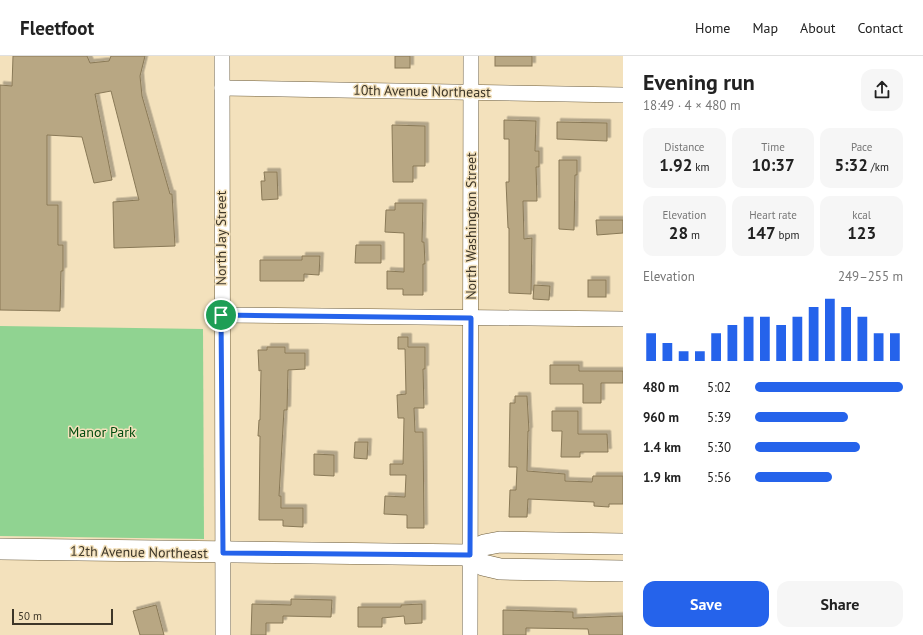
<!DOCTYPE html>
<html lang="en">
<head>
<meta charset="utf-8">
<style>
  body { margin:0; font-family:"PT Sans",sans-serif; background:#f6f6f6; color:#222; height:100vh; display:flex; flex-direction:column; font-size:15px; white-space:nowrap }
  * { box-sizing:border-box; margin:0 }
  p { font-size:13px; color:#767676 }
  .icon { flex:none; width:22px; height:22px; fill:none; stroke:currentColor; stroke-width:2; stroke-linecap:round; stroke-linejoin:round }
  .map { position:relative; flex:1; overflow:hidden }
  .details { display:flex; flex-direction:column; background:#fff; width:300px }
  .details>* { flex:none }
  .scale { position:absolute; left:12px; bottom:10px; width:101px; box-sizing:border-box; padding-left:4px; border:2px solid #3d3628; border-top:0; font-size:11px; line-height:14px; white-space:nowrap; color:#3d3628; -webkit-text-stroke:3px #f3e1bc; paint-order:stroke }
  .pin { position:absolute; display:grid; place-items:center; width:34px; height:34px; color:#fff; margin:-17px; border:2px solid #fff; border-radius:50%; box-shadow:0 1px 4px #0007 }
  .round { display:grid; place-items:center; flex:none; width:42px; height:42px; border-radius:12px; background:#f6f6f6 }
  .headline { display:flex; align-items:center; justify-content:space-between; height:68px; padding:0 20px }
  h1 { font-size:22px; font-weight:700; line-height:30px }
  .stats { display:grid; grid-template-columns:repeat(3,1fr); gap:6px; height:68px; padding:4px 20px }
  .stats div { display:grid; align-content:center; border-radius:10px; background:#f6f6f6; text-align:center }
  .stats b { font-size:17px; font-weight:700 }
  .stats small { font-size:11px; font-weight:400 }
  .stats p { font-size:11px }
  .chart { height:112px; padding:8px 20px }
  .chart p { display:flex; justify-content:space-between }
  .chart svg { width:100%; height:72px; margin-top:4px; stroke:#2563eb; stroke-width:6 }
  .button { display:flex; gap:8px; margin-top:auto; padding:8px 20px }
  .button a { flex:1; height:46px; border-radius:12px; background:#2563eb; color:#fff; font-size:16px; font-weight:700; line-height:46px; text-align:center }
  .button a+a { background:#f6f6f6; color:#222 }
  ul { padding:0 20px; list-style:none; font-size:13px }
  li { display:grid; grid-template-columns:64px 48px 1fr; align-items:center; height:30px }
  li i { height:10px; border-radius:5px; background:#2563eb }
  header { display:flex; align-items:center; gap:24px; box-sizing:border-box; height:56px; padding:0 20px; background:#fff; border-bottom:1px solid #e0e0e0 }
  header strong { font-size:19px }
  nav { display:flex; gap:22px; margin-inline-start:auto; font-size:14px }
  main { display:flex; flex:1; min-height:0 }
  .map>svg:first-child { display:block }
</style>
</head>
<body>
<header>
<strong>Fleetfoot</strong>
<nav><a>Home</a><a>Map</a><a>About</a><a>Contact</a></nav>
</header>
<main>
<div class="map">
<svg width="623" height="579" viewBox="0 0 623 579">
  <defs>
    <filter id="shadow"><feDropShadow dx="3.5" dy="-3.5" stdDeviation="0" flood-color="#0004"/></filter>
  </defs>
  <rect width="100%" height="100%" fill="#f3e1bc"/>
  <polygon fill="#90d391" points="0,270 203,273 204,483 0,480"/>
  <g fill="#b8a783" stroke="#897957" filter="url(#shadow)">
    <polygon points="13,0 87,0 90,7 109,5 111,0 145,0 140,20 142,40 170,138 172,138 175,190 114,192 113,146 139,144 111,35 95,38 112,124 94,127 82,81 47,79 47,149 58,149 58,189 63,189 63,215 61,215 60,255 0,254 0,29 12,30"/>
    <rect x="395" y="0" width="15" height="12"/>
    <rect x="495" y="0" width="37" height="10"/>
    <polygon points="504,64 536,65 535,95 539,95 539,111 536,111 537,145 523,145 524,183 532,182 531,238 509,237 509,172 508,172 506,126 509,126 509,83 504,83"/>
    <polygon points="557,66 607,67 607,85 557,83"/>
    <polygon points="392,69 425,70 425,110 413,110 413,126 393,126"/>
    <polygon points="559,104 577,104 577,119 575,119 574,174 559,173"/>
    <polygon points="264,116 277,116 278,143 262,144 261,125 265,125"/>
    <polygon points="395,147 423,147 422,186 424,186 425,208 423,208 423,239 403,239 403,233 387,233 387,215 404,216 404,177 385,176 386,154 395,154"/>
    <polygon points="596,164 623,164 623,177 597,179"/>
    <polygon points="356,189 381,189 381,207 355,207"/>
    <polygon points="302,200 320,200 319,219 304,218 304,225 260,225 260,204 302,204"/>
    <rect x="588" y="224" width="18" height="17"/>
    <polygon points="534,229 550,230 549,244 533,243"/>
    <polygon points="398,281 408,281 408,291 425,291 425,313 423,313 424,352 414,352 415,376 423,376 424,472 407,472 407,459 384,458 385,440 405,441 406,419 390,419 390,408 403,408 404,362 398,362 397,339 406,338 405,293 398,293"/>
    <polygon points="267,291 285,291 285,297 305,297 305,313 288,314 287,354 284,354 279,440 281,440 281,452 303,452 303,471 283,470 283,464 259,464 260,380 258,380 259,364 260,364 261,314 259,315 258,294 267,294"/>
    <polygon points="550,309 579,309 579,315 623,315 623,327 601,327 601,347 583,347 583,328 550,328"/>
    <polygon points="515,340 527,340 529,375 528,375 527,415 565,418 565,425 592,426 593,420 623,420 623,448 609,448 609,451 594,450 594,446 528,443 527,461 509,461 510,434 516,434 517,411 509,411 510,347 515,347"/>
    <polygon points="552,355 578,355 578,378 607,378 608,396 580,396 580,401 561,401 562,375 552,375"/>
    <polygon points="355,386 368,386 367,403 354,402"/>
    <polygon points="314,398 334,399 334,420 314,419"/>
    <polygon points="291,543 332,544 331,561 283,560 283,567 266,567 266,579 251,579 252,548 291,549"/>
    <polygon points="422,548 422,567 405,568 404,560 382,562 382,571 358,571 358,551 401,551 401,549"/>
    <polygon points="156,549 164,579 140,579 133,555"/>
    <polygon points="503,554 573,556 573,562 623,560 623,579 589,579 588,573 526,572 526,579 503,579"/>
  </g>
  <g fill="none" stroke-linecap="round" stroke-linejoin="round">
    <g stroke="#6d5d3c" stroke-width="16">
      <g id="street">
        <polyline points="222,0 223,579"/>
        <polyline points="222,32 623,39"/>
        <polyline points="221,259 623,263"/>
        <polyline points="470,579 471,0"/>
      </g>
    </g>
    <g stroke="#6d5d3c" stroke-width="22">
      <g id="secondary">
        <polyline points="0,493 470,499 484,489 500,486 623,488"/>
        <polyline points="470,499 483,509 500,513 623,515"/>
      </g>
    </g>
    <use href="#street" stroke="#fff" stroke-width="15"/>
    <use href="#secondary" stroke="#fff" stroke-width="21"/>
  </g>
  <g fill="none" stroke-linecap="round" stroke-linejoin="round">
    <g stroke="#fff" stroke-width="8">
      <polygon id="route" points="221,259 471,262 470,499 223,497"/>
    </g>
    <use href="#route" stroke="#2563eb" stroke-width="5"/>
  </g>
  <g text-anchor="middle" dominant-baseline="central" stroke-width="3" stroke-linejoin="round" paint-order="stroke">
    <g font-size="14" fill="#3d3628" stroke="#f3e1bc">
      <text transform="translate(422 35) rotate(1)">10th Avenue Northeast</text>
      <text transform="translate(471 170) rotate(-90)">North Washington Street</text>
      <text transform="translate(221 182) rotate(-90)">North Jay Street</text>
      <text transform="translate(139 496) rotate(1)">12th Avenue Northeast</text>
    </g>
    <g font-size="14" fill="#004b0e" stroke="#f3e1bc">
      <text x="102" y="376">Manor Park</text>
    </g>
  </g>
</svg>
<div class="scale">50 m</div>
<div class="pin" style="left:221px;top:259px;background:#1e9e55"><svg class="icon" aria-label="arrive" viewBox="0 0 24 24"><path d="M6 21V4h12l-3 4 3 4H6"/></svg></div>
</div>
<section class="details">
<div class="headline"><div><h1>Evening run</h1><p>18:49 · 4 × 480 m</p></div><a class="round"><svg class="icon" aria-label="share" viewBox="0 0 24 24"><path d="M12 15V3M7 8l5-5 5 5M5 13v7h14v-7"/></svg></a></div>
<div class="stats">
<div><p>Distance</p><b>1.92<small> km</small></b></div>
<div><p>Time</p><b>10:37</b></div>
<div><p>Pace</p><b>5:32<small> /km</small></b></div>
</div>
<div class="stats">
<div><p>Elevation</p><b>28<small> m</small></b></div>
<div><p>Heart rate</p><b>147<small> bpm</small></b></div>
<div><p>kcal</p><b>123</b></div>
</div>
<div class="chart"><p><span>Elevation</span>249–255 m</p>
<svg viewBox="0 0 160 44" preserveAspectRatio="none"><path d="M5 44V27M15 44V33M25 44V38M35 44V38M45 44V27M55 44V22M65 44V17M75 44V17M85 44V22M95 44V17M105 44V11M115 44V6M125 44V11M135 44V17M145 44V27M155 44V27"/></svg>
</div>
<ul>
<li><b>480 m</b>5:02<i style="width:100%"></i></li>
<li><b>960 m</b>5:39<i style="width:63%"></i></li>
<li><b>1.4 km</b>5:30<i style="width:71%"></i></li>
<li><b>1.9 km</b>5:56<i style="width:52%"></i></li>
</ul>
<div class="button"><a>Save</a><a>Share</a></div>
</section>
</main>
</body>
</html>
